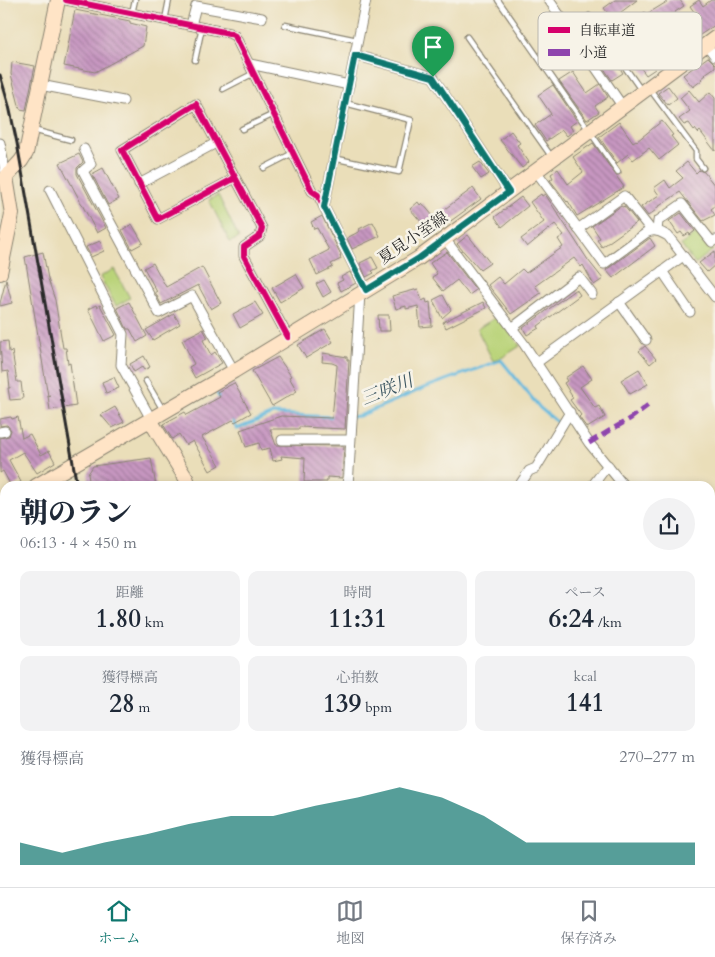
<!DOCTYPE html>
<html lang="ja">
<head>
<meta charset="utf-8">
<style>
  body { margin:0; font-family:Cardo,"Noto Serif JP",serif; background:#f2f2f3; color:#1f2937; height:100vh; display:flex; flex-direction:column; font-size:19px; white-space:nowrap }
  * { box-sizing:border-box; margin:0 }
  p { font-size:16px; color:#747a83 }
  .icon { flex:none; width:28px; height:28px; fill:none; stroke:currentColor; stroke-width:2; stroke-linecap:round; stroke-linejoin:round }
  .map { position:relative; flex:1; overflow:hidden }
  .drawer { position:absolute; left:0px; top:481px; width:715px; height:406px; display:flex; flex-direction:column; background:#fff; border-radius:15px 15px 0 0; box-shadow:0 2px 8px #0003 }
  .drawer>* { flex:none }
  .pin { position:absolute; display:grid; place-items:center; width:42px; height:42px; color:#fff; margin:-51px -21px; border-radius:50% 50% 50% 0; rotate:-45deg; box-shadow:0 0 5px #0007 }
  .pin .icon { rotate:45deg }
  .round { display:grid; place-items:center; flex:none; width:52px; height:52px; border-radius:26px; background:#f2f2f3 }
  .summary { display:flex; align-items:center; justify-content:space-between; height:85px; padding:0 20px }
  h1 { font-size:28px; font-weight:800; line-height:38px }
  .metrics { display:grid; grid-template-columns:repeat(3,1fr); gap:8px; height:85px; padding:5px 20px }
  .metrics div { display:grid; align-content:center; border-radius:10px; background:#f2f2f3; text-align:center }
  .metrics b { font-size:25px; font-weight:800 }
  .metrics small { font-size:14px; font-weight:400 }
  .metrics p { font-size:14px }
  .chart { height:140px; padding:10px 20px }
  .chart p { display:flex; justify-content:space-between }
  .chart svg { width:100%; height:90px; margin-top:5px; fill:#0f766e; opacity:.7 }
  .dock { display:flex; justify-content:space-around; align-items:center; height:70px; border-top:1px solid #e0e1e3; background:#fff; font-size:14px; color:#747a83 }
  .dock a { display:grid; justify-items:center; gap:2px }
  .dock .selected { color:#0f766e }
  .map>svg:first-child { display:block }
</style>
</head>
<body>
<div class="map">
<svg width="715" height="887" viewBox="0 0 715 887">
  <defs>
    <pattern id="building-back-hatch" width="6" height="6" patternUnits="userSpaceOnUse" patternTransform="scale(1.25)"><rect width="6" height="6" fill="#c797c1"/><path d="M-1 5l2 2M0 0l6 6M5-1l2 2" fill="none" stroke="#a27b9d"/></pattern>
  </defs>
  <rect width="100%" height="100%" fill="#f7f3e8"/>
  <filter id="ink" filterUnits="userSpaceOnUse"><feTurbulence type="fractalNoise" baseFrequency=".02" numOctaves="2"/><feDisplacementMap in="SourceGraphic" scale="10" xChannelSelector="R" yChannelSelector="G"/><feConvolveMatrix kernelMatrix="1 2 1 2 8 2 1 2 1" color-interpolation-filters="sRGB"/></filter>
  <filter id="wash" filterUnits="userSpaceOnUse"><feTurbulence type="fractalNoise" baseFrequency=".0096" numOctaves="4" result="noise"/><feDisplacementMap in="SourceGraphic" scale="20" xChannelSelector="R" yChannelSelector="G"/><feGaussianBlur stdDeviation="1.12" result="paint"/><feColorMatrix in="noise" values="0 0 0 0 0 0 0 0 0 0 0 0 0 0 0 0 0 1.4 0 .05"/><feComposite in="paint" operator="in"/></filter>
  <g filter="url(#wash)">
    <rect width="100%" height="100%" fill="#eadeb9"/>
    <g fill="#b9d378" stroke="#727f52">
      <polygon points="218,195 239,238 230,242 209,200"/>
      <polygon points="699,231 713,250 695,264 681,245"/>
      <polygon points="114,269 130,298 116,306 100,277"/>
      <polygon points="498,316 520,346 503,357 493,361 477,329"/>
    </g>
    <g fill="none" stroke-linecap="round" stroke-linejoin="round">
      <g stroke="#62b9df" stroke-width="3">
        <polyline points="216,392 221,400"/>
        <polyline points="343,417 359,416 424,388 501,360 540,408 558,423"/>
        <polyline points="232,419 237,429 273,414 334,417"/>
      </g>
    </g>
    <g id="blocks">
      <g fill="url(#building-back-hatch)">
        <polygon points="615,0 637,0 612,19 604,8"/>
        <polygon points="670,0 680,0 684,6 675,12 677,15 656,29 664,40 645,54 655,69 646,75 623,44 617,48 609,38 645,12 647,14"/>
        <polygon points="699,0 703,6 711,0 715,0 715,25 697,37 689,25 699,19 690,6"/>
        <polygon points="75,10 130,21 130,23 146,27 143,46 95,72 64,66"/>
        <polygon points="602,42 623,73 612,80 591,50"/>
        <polygon points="708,57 715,64 715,67 705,74 706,75 701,79 702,80 693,87 683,75"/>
        <polygon points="12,62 35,66 26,110 20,109 11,74"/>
        <polygon points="573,72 587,93 600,84 608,97 595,106 599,112 587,120 559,81"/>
        <polygon points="553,85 577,121 570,126 573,131 567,136 562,130 546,141 535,125 551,114 538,95"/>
        <polygon points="668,86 677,98 668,105 658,93"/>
        <polygon points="689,90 699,102 710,92 715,98 715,151 700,131 698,133 695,129 694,130 689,123 684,125 679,119 690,111 680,98"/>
        <polygon points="662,121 673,135 671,136 678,145 659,160 649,148 633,160 628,154 617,163 599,137 619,122 633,142 636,140 637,141"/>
        <polygon points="511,131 520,143 517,145 529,162 522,168 500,140"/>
        <polygon points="593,143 624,187 577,216 568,201 567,202 550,180 553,178 551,174 558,169 568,184 583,172 573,157"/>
        <polygon points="79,154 83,162 77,168 77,174 106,228 97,233 60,163"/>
        <polygon points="480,162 489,174 481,179 472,167"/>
        <polygon points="687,162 696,173 699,170 704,172 715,186 715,206 711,209 715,215 703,221 680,192 655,209 656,210 648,216 641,207 659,195 654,188 665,180 670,188 683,178 676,171"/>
        <polygon points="103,168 119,199 108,205 92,174"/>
        <polygon points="473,188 481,199 448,223 445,219 430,232 410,209 418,202 420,205 422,203 434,217"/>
        <polygon points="541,194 542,196 545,194 588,260 603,279 594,285 583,265 581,267 574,258 535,286 541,293 511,314 488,285 498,277 504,284 522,269 526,273 563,247 558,239 564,235 555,224 527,247 521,239 544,222 530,202"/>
        <polygon points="521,197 528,206 502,227 495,217"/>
        <polygon points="621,206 623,207 624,206 637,222 602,247 597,240 600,238 592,226"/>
        <polygon points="681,213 695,231 690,235 689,233 684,236 681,232 678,234 669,221"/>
        <polygon points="322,216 341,255 340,256 341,259 331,264 333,267 317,275 310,260 329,250 317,228 314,229 311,222"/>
        <polygon points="373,222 380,236 352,249 347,238 360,231 359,229"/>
        <polygon points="132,224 143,243 132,249 122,230"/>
        <polygon points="468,235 490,263 480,270 457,244"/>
        <polygon points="650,238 655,246 613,278 606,270"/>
        <polygon points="100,241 104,251 91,257 86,247"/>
        <polygon points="715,251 715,265 707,272 699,263"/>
        <polygon points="43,252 48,279 55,300 63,348 66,348 68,364 70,363 76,406 50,410 48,396 50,395 48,396 25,257"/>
        <polygon points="447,252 476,290 469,295 457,280 443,291 432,277 437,274 430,263"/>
        <polygon points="372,257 378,268 372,271 374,273 366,277 360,263"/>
        <polygon points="153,263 166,287 202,267 221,303 211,309 198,285 161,304 155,292 157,292 144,268"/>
        <polygon points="350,272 356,283 341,291 337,283 343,280 341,277"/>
        <polygon points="296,274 304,288 280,302 272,288"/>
        <polygon points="6,280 12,303 0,306 0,303"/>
        <polygon points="324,280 331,292 323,297 316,284"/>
        <polygon points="418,289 422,301 426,299 427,303 430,302 432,326 420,327 418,306 406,309 406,306 396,309 392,296"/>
        <polygon points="576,289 580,295 538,326 539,328 527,335 523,328"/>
        <polygon points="443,295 451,310 442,318 433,300"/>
        <polygon points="129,302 147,336 137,342 130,329 127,329 117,308"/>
        <polygon points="255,302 263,315 240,328 233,314"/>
        <polygon points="483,302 486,308 446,328 443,322"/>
        <polygon points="96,305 97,307 100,305 116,335 104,341 88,309"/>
        <polygon points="174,314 180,324 153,340 146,330"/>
        <polygon points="378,315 389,315 390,331 379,331"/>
        <polygon points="203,329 208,338 203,340 211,355 215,352 222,363 195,378 189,367 194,364 182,340"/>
        <polygon points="325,329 333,342 306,358 298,345"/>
        <polygon points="8,341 9,352 12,351 17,382 21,382 23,399 10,400 8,388 10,388 8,371 2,372 0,342"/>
        <polygon points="645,346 656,359 650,364 639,351"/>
        <polygon points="323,353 347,357 347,360 349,360 345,429 299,427 299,429 270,429 276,445 344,446 342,478 327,477 327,482 304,482 305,458 281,456 282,459 273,461 270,448 261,450 259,443 246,447 240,430 281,416 332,418 337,367 337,365 332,363 322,362"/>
        <polygon points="144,356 150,367 144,370 142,367 134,372 130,364"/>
        <polygon points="278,357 291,376 289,377 297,391 272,406 252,371"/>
        <polygon points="583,366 592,379 580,387 595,408 599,406 605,417 587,428 579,417 581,415 570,400 573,398 564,383 567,381 565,378"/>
        <polygon points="639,369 648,384 630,394 621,380"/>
        <polygon points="114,377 119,388 106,393 102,382"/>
        <polygon points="234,383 251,413 235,422 233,420 202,437 220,465 210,471 193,441 186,445 179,434 172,439 163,424 185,412 187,415 220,397 217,392"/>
        <polygon points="115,407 124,422 112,428 101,415"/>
        <polygon points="11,417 12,419 18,417 22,438 30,434 41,455 49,451 55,462 37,473 23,452 9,460 21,482 14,486 11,486 3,471 0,473 0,438 9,436 11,430 7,425 0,426 0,419"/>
        <polygon points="151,458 156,486 90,486 88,474 93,466"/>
      </g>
    </g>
  </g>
  <g filter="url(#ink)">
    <use href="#blocks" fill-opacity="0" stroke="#8a8472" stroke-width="1"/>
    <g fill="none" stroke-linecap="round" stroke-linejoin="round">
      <g stroke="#8a8472" stroke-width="7">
        <g id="lane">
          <polyline points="498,0 618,172"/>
          <polyline points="132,13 135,0"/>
          <polyline points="589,16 641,90"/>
          <polyline points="165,20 169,0"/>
          <polyline points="285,25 357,40"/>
          <polyline points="467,37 551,156"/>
          <polyline points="195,60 202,27"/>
          <polyline points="649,88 696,151 696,159 703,168"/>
          <polyline points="223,89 254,73"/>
          <polyline points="242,129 274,114"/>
          <polyline points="33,130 71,140"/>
          <polyline points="333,158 399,172 411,120 345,103"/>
          <polyline points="264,168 293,153"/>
          <polyline points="146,381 163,410"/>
          <polyline points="653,882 663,887"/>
        </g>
      </g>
      <g stroke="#8a8472" stroke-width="11">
        <g id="street">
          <polyline points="66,0 229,33 235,36 312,191 318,195 366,290"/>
          <polyline points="549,0 623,107"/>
          <polyline points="191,25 196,6 262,18"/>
          <polyline points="706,44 715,56"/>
          <polyline points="355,55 433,77 509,192"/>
          <polyline points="250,64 349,85"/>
          <polyline points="40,85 123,101"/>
          <polyline points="0,143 6,177"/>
          <polyline points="84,149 91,164 83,171 159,313 192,296 234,371"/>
          <path d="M536 171 604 264 646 233C654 228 661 232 668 236L715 297"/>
          <polyline points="235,178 158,219 122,150 196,104 262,228 260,236 244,247 244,256 288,337"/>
          <polyline points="139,184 216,143"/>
          <polyline points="50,190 123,334 121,365 151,419"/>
          <polyline points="324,207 366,0"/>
          <polyline points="578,229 624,196 651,230"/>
          <polyline points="657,231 658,221 682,204 712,242 715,240"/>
          <polyline points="445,239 524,344 589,443 624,486"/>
          <polyline points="662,271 690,312"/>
          <polyline points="619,302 646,340"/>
          <polyline points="512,328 579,277 592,294"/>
          <polyline points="536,363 683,256"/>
          <polyline points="0,432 5,431"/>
          <polyline points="282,440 350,440"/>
          <polyline points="348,486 360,293"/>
          <polyline points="519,486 529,471 536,468 570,412"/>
          <polyline points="592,486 608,465"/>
          <polyline points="0,579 4,580"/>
          <polyline points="710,651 715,642"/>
          <polyline points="0,671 5,672"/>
          <polyline points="0,709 5,709"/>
          <polyline points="0,740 5,741"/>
          <polyline points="710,778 715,780"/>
          <polyline points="710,850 715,852"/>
          <polyline points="395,882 403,887"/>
          <polyline points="489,882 490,882"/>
          <polyline points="311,883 336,885 340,887"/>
          <polyline points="421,887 424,882"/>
          <polyline points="593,887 595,882"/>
        </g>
      </g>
      <g stroke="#8a8472" stroke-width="16">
        <g id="secondary">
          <polyline points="0,273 12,214 6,177 21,161 26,153 58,0"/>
          <polyline points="150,420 187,480"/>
          <polyline points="36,486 234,371 419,258 715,38"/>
          <polyline points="0,508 5,505"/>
        </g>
      </g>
      <use href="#lane" stroke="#fff" stroke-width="4.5"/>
      <use href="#street" stroke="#fff" stroke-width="9"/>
      <use href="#secondary" stroke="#ffe4c6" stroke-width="14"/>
      <g stroke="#2b2b2b" stroke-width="3">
        <polyline points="0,75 9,106 17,143 77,486"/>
        <polyline points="142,882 143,887"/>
      </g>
      <polyline stroke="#8e44ad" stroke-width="5" stroke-dasharray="10 5" stroke-linecap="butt" points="589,443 631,418 651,403"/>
      <g stroke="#f7f3e8" stroke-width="9">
        <g id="cycleway">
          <polyline points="66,0 229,33 235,36 312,191 318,195 366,290"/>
          <polyline points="235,178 158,219 122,150 196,104 262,228 260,236 244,247 244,256 288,337"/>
        </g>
      </g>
      <use href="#cycleway" stroke="#d6006c" stroke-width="6"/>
    </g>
  </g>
  <g fill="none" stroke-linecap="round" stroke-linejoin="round" filter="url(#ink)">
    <g stroke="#fff" stroke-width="10">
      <polygon id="route" points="355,55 433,77 509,192 419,258 366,290 324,207"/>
    </g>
    <use href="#route" stroke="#0f766e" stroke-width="6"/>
  </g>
  <g text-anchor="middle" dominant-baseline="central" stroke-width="5" stroke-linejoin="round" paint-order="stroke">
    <g font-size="16" fill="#2b2b2b" stroke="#f7f3e8">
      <text transform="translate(413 238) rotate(-34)">夏見小室線</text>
    </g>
    <g font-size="18" font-style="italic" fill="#3c5661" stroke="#f7f3e8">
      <text transform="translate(387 390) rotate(-22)">三咲川</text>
    </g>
  </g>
  <rect x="538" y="12" width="164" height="58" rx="8" fill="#f7f3e8" stroke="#bab7af" stroke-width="1"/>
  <rect x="548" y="27" width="22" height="6" fill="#d6006c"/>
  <rect x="548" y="49" width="22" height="7" fill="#8e44ad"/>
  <g font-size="14" fill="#2b2b2b">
    <text x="579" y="35">自転車道</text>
    <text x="579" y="57">小道</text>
  </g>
</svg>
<div class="pin" style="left:433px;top:77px;background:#1e9e55"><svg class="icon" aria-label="arrive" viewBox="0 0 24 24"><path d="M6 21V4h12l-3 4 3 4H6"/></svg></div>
<section class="drawer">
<div class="summary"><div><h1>朝のラン</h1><p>06:13 · 4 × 450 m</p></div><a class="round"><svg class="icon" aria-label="share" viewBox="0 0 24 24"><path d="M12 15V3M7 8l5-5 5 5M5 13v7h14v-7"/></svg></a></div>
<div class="metrics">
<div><p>距離</p><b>1.80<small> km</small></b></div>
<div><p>時間</p><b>11:31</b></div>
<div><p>ペース</p><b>6:24<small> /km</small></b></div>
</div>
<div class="metrics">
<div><p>獲得標高</p><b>28<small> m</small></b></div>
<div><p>心拍数</p><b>139<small> bpm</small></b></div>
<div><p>kcal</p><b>141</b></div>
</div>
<div class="chart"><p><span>獲得標高</span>270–277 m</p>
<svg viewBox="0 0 160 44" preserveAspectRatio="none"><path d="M0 44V33L10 38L20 33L30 29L40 24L50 20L60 20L70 15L80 11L90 6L100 11L110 20L120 33L130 33L140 33L150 33L160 33V44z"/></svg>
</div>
</section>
</div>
<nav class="dock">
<a class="selected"><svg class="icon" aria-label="home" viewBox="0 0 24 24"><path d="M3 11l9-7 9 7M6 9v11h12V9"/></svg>ホーム</a>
<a><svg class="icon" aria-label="map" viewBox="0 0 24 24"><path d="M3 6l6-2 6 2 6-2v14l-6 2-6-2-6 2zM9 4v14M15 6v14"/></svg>地図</a>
<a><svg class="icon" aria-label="saved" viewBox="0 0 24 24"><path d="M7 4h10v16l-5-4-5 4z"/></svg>保存済み</a>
</nav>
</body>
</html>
